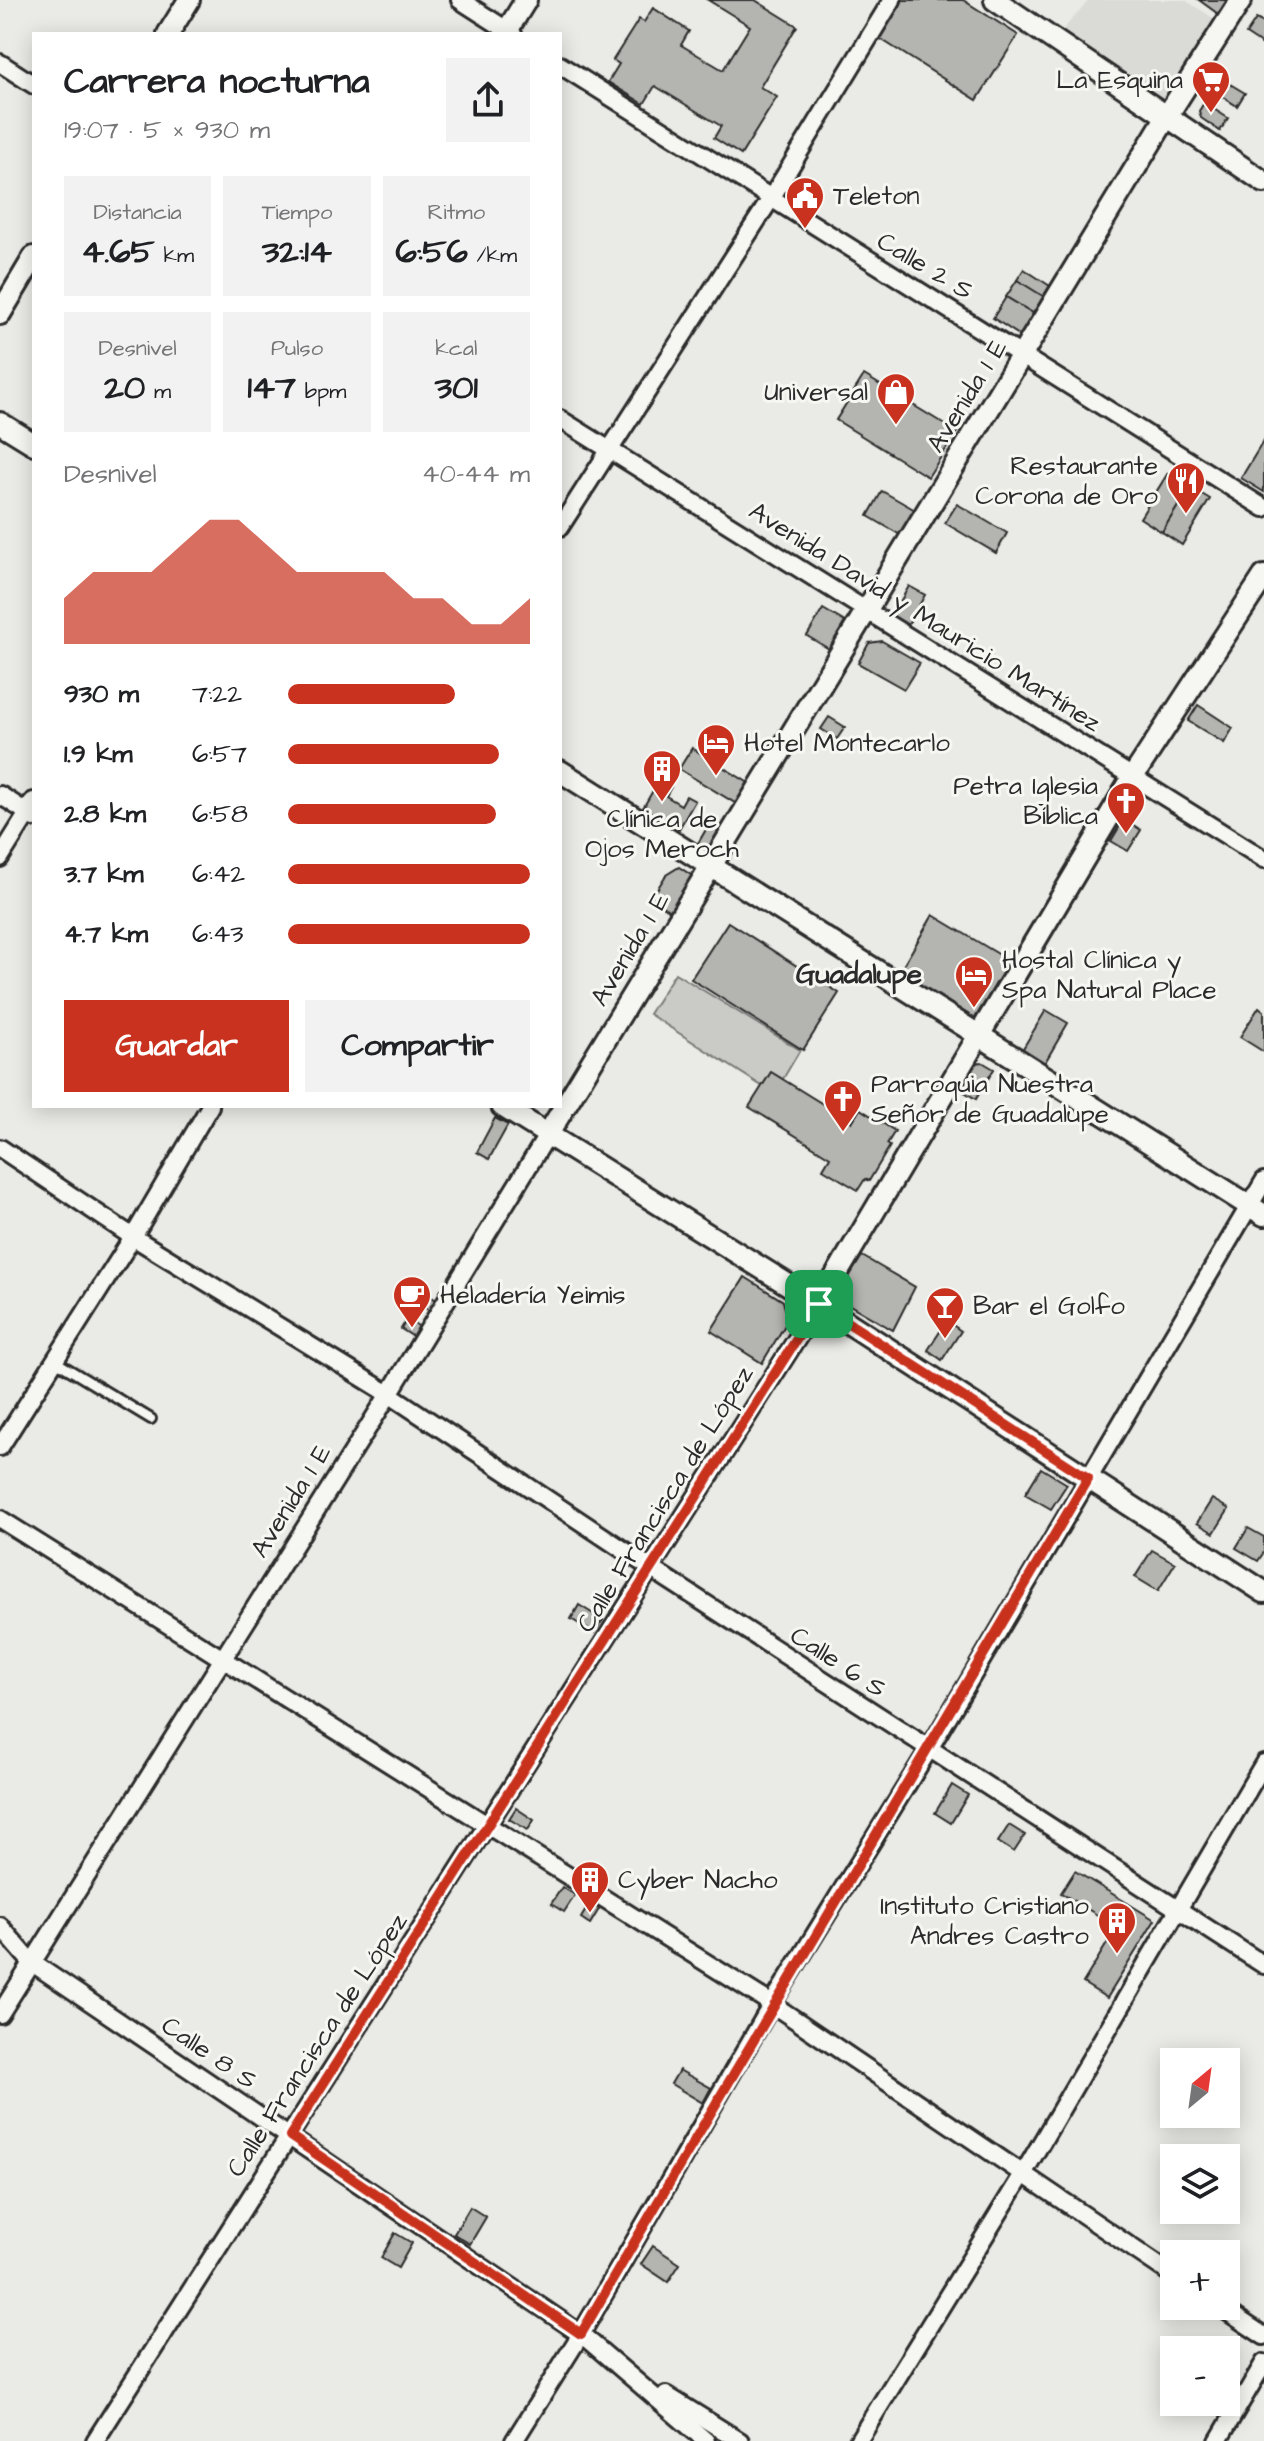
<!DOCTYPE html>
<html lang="es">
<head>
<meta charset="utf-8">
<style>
  body { margin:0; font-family:"Architects Daughter",sans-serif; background:#f2f2f2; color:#202124; height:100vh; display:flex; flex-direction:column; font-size:30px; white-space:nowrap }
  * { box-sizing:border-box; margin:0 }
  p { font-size:26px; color:#757577 }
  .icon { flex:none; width:44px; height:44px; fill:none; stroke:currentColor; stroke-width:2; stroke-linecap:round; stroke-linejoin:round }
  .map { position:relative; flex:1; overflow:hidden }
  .sheet { position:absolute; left:32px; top:32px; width:530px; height:1076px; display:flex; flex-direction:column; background:#fff; border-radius:0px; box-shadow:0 4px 20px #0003 }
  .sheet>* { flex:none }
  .needle { width:52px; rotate:29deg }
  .buttons { position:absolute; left:1160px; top:2048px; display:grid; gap:16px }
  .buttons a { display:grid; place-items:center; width:80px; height:80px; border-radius:0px; background:#fff; box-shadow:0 4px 20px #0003; font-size:40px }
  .pin { position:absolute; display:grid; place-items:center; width:68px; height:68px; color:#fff; margin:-34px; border-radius:16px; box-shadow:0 4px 12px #0006 }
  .round { display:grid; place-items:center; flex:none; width:84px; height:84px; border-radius:0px; background:#f2f2f2 }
  .headline { display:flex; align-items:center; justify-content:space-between; height:136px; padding:0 32px }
  h1 { font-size:36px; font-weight:800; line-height:60px }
  .stats { display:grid; grid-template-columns:repeat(3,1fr); gap:12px; height:136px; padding:8px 32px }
  .stats div { display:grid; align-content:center; border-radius:0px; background:#f2f2f2; text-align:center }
  .stats b { font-size:34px; font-weight:800 }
  .stats small { font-size:22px; font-weight:400 }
  .stats p { font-size:22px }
  .chart { height:224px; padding:16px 32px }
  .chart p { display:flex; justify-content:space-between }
  .chart svg { width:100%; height:144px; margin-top:8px; fill:#c8321e; opacity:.7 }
  .cta { display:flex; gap:16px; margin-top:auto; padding:16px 32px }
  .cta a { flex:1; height:92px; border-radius:0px; background:#c8321e; color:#fff; font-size:32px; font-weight:800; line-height:92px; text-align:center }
  .cta a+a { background:#f2f2f2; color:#202124 }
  ul { padding:0 32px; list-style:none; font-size:26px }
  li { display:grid; grid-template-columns:128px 96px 1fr; align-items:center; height:60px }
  li i { height:20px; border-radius:10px; background:#c8321e }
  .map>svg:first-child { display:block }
</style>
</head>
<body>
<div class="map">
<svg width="1264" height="2441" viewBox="0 0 1264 2441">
  <rect width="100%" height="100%" fill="#eaeae6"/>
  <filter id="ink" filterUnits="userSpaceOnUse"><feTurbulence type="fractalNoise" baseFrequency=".0125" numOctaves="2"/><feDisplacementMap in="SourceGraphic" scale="16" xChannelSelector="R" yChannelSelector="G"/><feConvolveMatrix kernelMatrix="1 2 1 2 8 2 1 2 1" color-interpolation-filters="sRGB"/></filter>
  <g filter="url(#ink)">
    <polygon fill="#dadad6" points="1089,0 1185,0 1218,21 1170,106 1059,34"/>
    <polygon fill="#cacac7" stroke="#7a7a79" stroke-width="2" points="675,973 800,1050 783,1079 771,1072 762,1086 649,1014"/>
    <g fill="#b4b4b1" stroke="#2b2b2b" stroke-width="2">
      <polygon points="708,0 755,0 797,26 760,87 777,97 741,155 714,138 721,126 655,86 644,104 608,82 619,64 613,60 639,19 644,22 653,8 689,31 681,45 723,70 750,26"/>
      <polygon points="903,0 963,0 1018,35 977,100 879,38"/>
      <polygon points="1199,0 1231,0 1221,16"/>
      <polygon points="1256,19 1264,23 1264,46 1246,34"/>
      <polygon points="1220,78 1245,93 1237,106 1212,90"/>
      <polygon points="1204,103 1228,118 1220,131 1201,118 1199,111"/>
      <polygon points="1024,269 1050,286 1043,297 1017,280"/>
      <polygon points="1017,280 1046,298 1036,315 1006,297"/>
      <polygon points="1006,297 1036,315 1022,337 993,318"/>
      <polygon points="864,375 957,432 928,477 836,420"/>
      <polygon points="1264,440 1264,492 1241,478"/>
      <polygon points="1168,473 1190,487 1162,532 1140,518"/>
      <polygon points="1190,487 1210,499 1182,545 1162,532"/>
      <polygon points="882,491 917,511 902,536 868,516"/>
      <polygon points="957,504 1007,533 996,553 945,523"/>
      <polygon points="909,586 925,595 908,625 892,616"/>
      <polygon points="823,609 845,622 829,649 807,636"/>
      <polygon points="882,641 920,663 904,689 858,663 869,643"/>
      <polygon points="1198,705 1233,728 1224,743 1188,721"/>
      <polygon points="829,717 845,727 837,739 821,729"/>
      <polygon points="692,748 752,785 740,806 679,769"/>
      <polygon points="659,780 671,787 666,796 681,805 686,796 695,801 679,829 643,808"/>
      <polygon points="1124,819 1141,830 1128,851 1111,841"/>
      <polygon points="711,821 730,833 716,856 697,845"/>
      <polygon points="679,867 691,875 694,882 675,914 651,899 666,875"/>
      <polygon points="933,915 1010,961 972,1023 896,978"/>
      <polygon points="728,922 839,993 803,1050 691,979"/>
      <polygon points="1259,1007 1264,1011 1264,1052 1240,1037"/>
      <polygon points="1046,1010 1068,1023 1044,1064 1022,1050"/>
      <polygon points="982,1062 994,1069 983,1087 966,1076 974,1063"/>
      <polygon points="771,1072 852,1122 860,1109 895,1131 887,1144 890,1146 869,1181 865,1179 858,1190 823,1169 830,1157 749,1107"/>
      <polygon points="966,1076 983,1087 976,1099 958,1088"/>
      <polygon points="495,1118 508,1125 489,1159 477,1152"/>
      <polygon points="862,1256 915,1287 893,1330 836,1297"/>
      <polygon points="745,1277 783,1301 788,1320 762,1363 711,1331"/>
      <polygon points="424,1292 441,1303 434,1314 418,1303"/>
      <polygon points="407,1319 423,1329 417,1339 401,1329"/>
      <polygon points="947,1321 961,1331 942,1360 928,1350"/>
      <polygon points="1041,1468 1067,1484 1051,1509 1025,1494"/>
      <polygon points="1212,1499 1229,1509 1214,1533 1197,1523"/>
      <polygon points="1248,1528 1264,1537 1264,1552 1258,1561 1236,1548"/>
      <polygon points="1152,1550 1175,1563 1158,1591 1135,1577"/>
      <polygon points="579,1605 603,1620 594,1633 571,1619"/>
      <polygon points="952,1785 968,1795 951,1823 935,1813"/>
      <polygon points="516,1808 534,1820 528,1830 509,1819"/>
      <polygon points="1009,1825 1025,1835 1014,1852 998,1842"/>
      <polygon points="1075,1871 1155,1920 1107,1998 1083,1983 1117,1927 1061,1893"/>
      <polygon points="562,1887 575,1895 564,1912 551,1904"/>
      <polygon points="590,1903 599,1909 590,1924 581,1918"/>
      <polygon points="679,2070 711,2088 703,2103 671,2084"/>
      <polygon points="470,2207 486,2217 470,2244 454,2234"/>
      <polygon points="395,2233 412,2243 398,2268 381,2258"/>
      <polygon points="653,2246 680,2264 668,2282 641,2264"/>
    </g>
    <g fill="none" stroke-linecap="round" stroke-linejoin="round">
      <g stroke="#2b2b2b" stroke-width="14">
        <polyline id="service" points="55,1361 151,1419"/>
      </g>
      <g stroke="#2b2b2b" stroke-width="22">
        <g id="minor">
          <polyline points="460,0 513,34"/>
          <polyline points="0,63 34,85"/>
          <polyline points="560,65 1264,508"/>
          <polyline points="560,419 1264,859"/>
          <polyline points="560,527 770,200 892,0"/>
          <polyline points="0,795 28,813 0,858"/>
          <polyline points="0,1148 133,1237 389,1394 652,1569 1264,1965"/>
          <polyline points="0,1447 133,1237 210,1106"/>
          <polyline points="0,1519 772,2004 1174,2276"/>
          <polyline points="0,1926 31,1962 581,2334 706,2441"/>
          <polyline points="0,2014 389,1394 548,1134"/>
          <polyline points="1219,2306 1264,2336"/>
          <polyline points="666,2395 740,2441"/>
          <polyline points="95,2441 819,1304"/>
          <polyline points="514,2441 581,2334 772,2004 929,1749 1264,1181"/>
          <polyline points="858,2441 1023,2174 1264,1763"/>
          <polyline points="1218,2441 1264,2363"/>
        </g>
      </g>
      <g stroke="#2b2b2b" stroke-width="26">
        <g id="tertiary">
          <polyline points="995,0 1264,182"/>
          <polyline points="168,34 189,0"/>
          <polyline points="505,34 526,0"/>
          <polyline points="0,314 34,257"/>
          <polyline points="0,423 34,444"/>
          <polyline points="560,771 1264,1215"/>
          <polyline points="34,803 28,813 34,816"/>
          <polyline points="502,1106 819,1304 1264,1592"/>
          <polyline points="548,1134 1167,116 1241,0"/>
          <polyline points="819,1304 1134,775 1264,576"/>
        </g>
      </g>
      <use href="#service" stroke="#f6f6f2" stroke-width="8"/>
      <use href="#minor" stroke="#f6f6f2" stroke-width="16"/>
      <use href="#tertiary" stroke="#f6f6f2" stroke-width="20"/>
    </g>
  </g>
  <g fill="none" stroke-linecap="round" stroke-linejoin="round" filter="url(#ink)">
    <g stroke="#fff" stroke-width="16">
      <path id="route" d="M819 1304 1088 1478C920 1764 747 2047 581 2334L290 2136Z"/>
    </g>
    <use href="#route" stroke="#c8321e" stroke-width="10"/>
  </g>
  <defs>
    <g id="supermarket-pin" transform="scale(2)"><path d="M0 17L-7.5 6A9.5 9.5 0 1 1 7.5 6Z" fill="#c8321e" stroke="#f6f6f2"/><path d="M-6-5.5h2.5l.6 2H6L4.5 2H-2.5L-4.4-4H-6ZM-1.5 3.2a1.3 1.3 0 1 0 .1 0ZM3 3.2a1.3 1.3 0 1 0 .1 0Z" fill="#fff"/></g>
    <g id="civic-pin" transform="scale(2)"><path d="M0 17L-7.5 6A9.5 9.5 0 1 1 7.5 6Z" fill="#c8321e" stroke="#f6f6f2"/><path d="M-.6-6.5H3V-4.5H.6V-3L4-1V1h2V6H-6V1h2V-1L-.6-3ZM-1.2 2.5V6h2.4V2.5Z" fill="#fff"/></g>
    <g id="shop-pin" transform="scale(2)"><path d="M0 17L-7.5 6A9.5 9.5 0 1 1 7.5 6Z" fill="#c8321e" stroke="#f6f6f2"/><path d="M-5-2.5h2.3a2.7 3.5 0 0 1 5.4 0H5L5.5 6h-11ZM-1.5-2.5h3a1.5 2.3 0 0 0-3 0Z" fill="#fff"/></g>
    <g id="restaurant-pin" transform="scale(2)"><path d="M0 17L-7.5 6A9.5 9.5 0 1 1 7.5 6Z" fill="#c8321e" stroke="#f6f6f2"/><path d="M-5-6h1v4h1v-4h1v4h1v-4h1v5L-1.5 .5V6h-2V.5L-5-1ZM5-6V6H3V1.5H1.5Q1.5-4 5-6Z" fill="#fff"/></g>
    <g id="hotel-pin" transform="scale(2)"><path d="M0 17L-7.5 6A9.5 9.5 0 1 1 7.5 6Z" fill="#c8321e" stroke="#f6f6f2"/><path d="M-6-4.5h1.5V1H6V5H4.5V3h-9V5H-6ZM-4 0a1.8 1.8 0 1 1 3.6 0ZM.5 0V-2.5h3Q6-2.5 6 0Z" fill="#fff"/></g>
    <g id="building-pin" transform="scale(2)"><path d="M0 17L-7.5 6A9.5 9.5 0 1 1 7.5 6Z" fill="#c8321e" stroke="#f6f6f2"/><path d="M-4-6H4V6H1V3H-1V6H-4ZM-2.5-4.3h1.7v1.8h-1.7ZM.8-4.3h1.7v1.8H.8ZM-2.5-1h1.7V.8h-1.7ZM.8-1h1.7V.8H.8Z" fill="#fff"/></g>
    <g id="church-pin" transform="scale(2)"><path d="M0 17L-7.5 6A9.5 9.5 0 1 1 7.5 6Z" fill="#c8321e" stroke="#f6f6f2"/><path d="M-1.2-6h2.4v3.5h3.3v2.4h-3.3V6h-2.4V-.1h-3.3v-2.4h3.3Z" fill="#fff"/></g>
    <g id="cafe-pin" transform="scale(2)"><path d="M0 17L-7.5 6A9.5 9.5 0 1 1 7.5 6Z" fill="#c8321e" stroke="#f6f6f2"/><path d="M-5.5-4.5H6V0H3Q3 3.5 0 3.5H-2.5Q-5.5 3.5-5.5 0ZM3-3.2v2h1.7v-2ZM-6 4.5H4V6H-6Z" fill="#fff"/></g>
    <g id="bar-pin" transform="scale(2)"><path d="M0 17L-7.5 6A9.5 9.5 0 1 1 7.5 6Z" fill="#c8321e" stroke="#f6f6f2"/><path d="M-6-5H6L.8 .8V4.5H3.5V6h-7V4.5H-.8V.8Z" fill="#fff"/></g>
  </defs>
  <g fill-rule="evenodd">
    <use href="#supermarket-pin" x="1211" y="80"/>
    <use href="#civic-pin" x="805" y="196"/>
    <use href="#shop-pin" x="896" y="392"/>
    <use href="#restaurant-pin" x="1186" y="481"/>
    <use href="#hotel-pin" x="716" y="743"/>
    <use href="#building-pin" x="662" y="769"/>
    <use href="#church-pin" x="1126" y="801"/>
    <use href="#hotel-pin" x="974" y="975"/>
    <use href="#church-pin" x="843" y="1099"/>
    <use href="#cafe-pin" x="412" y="1295"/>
    <use href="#bar-pin" x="945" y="1306"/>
    <use href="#building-pin" x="590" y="1880"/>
    <use href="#building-pin" x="1117" y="1921"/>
  </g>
  <g text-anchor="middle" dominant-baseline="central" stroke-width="6" stroke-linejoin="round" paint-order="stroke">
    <g font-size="26" fill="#2b2b2b" stroke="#f6f6f2" text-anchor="start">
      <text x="1183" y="80" text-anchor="end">La Esquina</text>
      <text x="833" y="196">Teleton</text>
      <text x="868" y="392" text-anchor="end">Universal</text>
      <text x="1158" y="466" text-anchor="end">Restaurante<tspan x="1158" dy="30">Corona de Oro</tspan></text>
      <text x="744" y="743">Hotel Montecarlo</text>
      <text x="1098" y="786" text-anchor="end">Petra Iglesia<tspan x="1098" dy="30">Bíblica</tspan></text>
      <text x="662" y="819" text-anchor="middle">Clínica de<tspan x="662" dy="30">Ojos Meroch</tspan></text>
      <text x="1002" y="960">Hostal Clínica y<tspan x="1002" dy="30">Spa Natural Place</tspan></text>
      <text x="871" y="1084">Parroquia Nuestra<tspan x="871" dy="30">Señor de Guadalupe</tspan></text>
      <text x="440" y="1295">Heladería Yeimis</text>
      <text x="973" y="1306">Bar el Golfo</text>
      <text x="618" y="1880">Cyber Nacho</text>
      <text x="1089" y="1906" text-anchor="end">Instituto Cristiano<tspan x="1089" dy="30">Andres Castro</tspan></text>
    </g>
    <g font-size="26" fill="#2b2b2b" stroke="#f6f6f2">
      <text transform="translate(925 266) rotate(31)">Calle 2 S</text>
      <text transform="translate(967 396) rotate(-58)">Avenida 1 E</text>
      <text transform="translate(925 617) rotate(32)">Avenida David y Mauricio Martínez</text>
      <text transform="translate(630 949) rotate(-59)">Avenida 1 E</text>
      <text transform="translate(665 1499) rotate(-58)">Calle Francisca de López</text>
      <text transform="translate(291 1501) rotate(-58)">Avenida 1 E</text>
      <text transform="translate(838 1662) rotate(33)">Calle 6 S</text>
      <text transform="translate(317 2045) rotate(-57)">Calle Francisca de López</text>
      <text transform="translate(209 2053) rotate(34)">Calle 8 S</text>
    </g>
    <g font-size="28" font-weight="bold" fill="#2b2b2b" stroke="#f6f6f2">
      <text x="859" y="974">Guadalupe</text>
    </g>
  </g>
</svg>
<div class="buttons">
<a><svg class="needle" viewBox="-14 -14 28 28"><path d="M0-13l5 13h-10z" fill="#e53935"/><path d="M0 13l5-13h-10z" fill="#757577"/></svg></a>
<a><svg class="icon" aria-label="layers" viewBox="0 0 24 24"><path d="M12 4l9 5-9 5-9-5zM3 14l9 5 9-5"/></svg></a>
<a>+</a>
<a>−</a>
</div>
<div class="pin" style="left:819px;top:1304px;background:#1e9e55"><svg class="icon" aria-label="arrive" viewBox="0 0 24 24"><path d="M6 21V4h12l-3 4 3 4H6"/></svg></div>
<section class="sheet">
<div class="headline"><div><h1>Carrera nocturna</h1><p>19:07 · 5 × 930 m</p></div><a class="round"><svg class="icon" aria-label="share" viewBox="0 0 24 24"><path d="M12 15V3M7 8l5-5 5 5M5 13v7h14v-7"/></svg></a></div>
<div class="stats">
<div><p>Distancia</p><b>4.65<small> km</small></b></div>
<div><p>Tiempo</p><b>32:14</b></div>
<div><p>Ritmo</p><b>6:56<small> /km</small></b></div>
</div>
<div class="stats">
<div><p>Desnivel</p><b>20<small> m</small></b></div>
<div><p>Pulso</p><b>147<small> bpm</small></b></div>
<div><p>kcal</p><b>301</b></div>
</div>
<div class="chart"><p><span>Desnivel</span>40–44 m</p>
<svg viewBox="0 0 160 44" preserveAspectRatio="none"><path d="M0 44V30L10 22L20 22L30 22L40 14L50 6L60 6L70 14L80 22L90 22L100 22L110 22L120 30L130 30L140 38L150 38L160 30V44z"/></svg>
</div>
<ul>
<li><b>930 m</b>7:22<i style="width:69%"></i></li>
<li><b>1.9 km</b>6:57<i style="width:87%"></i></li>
<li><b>2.8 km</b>6:58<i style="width:86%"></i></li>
<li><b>3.7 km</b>6:42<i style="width:100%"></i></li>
<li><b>4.7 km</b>6:43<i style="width:100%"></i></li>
</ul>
<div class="cta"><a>Guardar</a><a>Compartir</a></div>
</section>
</div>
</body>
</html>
